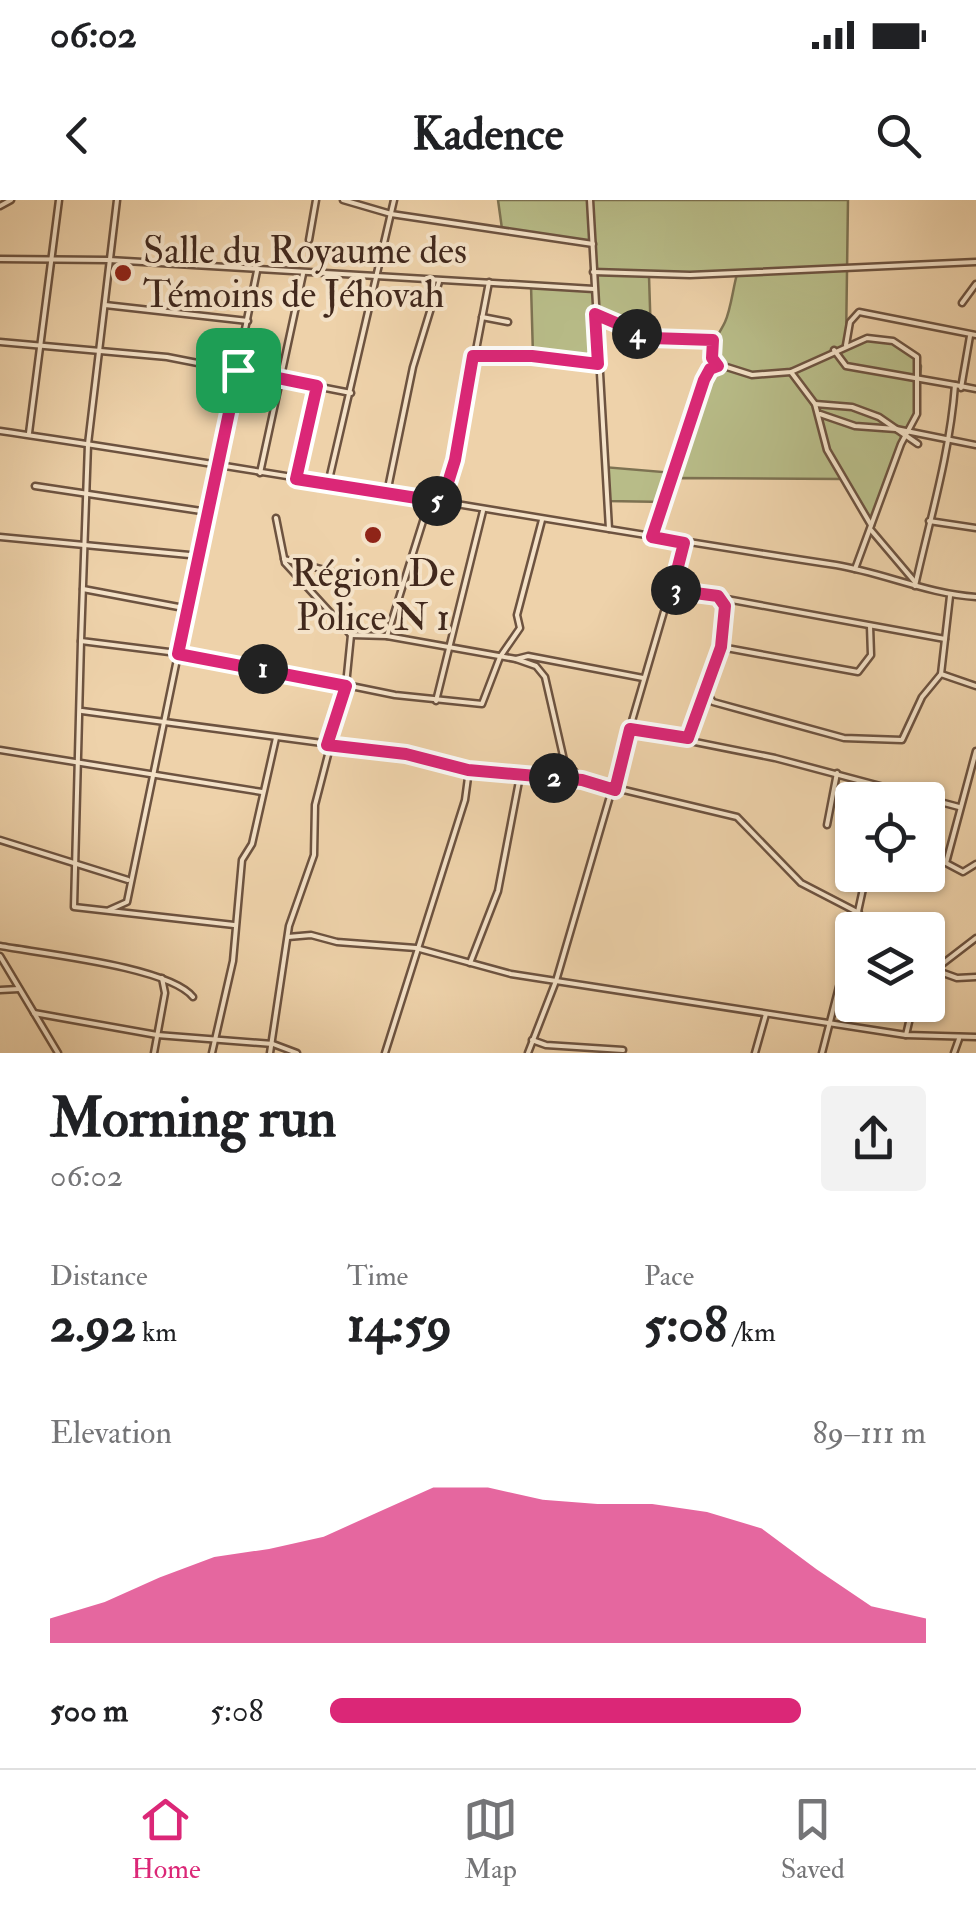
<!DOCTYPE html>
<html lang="en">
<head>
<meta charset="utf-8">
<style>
  body { margin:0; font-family:"IM FELL Double Pica",serif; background:#f2f2f2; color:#202124; height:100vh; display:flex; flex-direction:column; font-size:38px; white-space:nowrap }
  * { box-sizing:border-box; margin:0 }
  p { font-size:32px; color:#757577 }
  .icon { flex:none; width:55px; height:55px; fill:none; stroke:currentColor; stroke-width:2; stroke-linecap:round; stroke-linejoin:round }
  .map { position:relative; height:853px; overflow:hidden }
  .sheet { display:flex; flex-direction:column; background:#fff; flex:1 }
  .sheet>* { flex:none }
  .controls { position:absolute; left:835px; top:582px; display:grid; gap:20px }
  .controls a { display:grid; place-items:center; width:110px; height:110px; border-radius:10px; background:#fff; box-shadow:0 2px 8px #0004; font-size:50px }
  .pin { position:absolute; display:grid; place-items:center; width:85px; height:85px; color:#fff; margin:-42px; border-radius:20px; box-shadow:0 5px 15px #0006 }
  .km { position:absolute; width:50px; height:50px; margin:-25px; border-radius:50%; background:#222; color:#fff; font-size:28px; line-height:50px; text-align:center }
  .round { display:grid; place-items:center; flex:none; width:105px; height:105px; border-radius:10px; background:#f2f2f2 }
  .head { display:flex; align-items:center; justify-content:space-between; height:170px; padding:0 50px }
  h1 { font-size:55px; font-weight:800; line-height:75px }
  .figures { display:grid; grid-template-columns:repeat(3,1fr); gap:15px; height:170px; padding:10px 50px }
  .figures div { display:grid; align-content:center }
  .figures b { font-size:50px; font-weight:800 }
  .figures small { font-size:28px; font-weight:400 }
  .figures p { font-size:28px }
  .chart { height:280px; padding:20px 50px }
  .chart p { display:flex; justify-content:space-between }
  .chart svg { width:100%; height:180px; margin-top:10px; fill:#db2777; opacity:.7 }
  ul { padding:0 50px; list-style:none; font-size:32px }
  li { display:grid; grid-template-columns:160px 120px 1fr; align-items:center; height:75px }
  li i { height:25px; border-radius:12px; background:#db2777 }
  .status { display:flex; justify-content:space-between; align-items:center; height:70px; padding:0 50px; background:#fff; direction:ltr }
  .status svg { height:28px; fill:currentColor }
  header { display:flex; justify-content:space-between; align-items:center; height:130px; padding:0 50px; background:#fff; font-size:45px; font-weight:800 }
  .dock { display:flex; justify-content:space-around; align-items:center; height:140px; border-top:2px solid #e0e0e0; background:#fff; font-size:28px; color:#757577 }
  .dock a { display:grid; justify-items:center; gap:5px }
  .dock .current { color:#db2777 }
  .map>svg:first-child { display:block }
</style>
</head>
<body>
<div class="status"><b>06:02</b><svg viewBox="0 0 49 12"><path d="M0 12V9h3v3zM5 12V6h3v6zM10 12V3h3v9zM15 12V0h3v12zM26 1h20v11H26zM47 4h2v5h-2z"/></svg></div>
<header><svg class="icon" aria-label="back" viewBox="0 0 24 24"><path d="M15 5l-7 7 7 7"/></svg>Kadence<svg class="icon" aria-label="search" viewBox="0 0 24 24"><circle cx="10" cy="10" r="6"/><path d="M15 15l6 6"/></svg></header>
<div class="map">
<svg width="976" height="853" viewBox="0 0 976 853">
  <rect width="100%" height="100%" fill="#eed2aa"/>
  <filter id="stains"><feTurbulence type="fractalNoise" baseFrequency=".002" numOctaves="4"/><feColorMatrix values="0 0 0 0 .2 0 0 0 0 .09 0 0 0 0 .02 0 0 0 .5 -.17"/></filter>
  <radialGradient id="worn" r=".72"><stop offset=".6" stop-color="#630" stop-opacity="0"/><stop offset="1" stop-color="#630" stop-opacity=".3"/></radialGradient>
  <path fill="#b8bc88" stroke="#7d7252" stroke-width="2.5" d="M498 0H848L846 144 864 138 893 141 914 154 921 166 917 214 901 244 872 327 842 279 674 278 666 302 607 301 604 267 674 273 710 169 718 166C705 148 717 139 725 122 731 109 733 88 737 74L649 76 651 138 596 115 598 164 533 156 531 85 594 88 592 45 502 29Z"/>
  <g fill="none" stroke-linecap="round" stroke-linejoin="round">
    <g stroke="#6d5340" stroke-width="9">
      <g id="street">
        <polyline points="117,0 88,244 81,441 209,457 395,495 482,504 500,457 520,428 517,415 542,320"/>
        <polyline points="343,0 391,14 593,44"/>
        <polyline points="590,0 609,329"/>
        <polyline points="0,6 11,0"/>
        <polyline points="309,40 316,0"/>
        <polyline points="0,59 109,60 594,89"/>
        <polyline points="593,72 690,75 976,62"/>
        <polyline points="962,103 976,84"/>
        <polyline points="105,105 248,121"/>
        <polyline points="595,114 651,138 713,140 714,163 752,175 791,172 867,138 893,141 917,157 917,214 901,244 855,369"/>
        <polyline points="482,117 508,122"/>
        <polyline points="0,142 167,157 351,193"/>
        <polyline points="846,145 850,122 859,112 976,135"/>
        <polyline points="834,150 846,166 955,185"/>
        <polyline points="473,156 533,156 598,164"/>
        <polyline points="791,172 815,204 827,250 871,325"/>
        <polyline points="961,188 970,136"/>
        <polyline points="815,204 852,207 879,217 918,244"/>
        <polyline points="820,214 855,226 896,229 976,245"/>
        <path d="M0 231C279 272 557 323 836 365 884 373 928 394 976 397"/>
        <polyline points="29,233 59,0"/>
        <polyline points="260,273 303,74"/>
        <polyline points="296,279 317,186"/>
        <polyline points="328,284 394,0"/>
        <polyline points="35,286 208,312"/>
        <polyline points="387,293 413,167 439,82"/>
        <polyline points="442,302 455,260 489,82"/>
        <polyline points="276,318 285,363 351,435 387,436 516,459 528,456 643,478"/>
        <polyline points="929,321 976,328"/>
        <polyline points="871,330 915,382"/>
        <polyline points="0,337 200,356"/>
        <polyline points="652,337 704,180 717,167"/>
        <polyline points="284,359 336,373 391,376 400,383"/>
        <path d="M915 386C930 319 950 253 955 185L976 189"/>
        <polyline points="83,389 189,409"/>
        <polyline points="672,389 945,439"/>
        <polyline points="387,436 429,302"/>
        <polyline points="81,441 74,707 234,725"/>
        <polyline points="721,447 858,472 871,455 870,426"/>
        <polyline points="516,459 536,466 545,477 564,560 582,580 737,617 801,683 859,713"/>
        <polyline points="941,474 976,486"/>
        <polyline points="706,492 713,502 844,538 902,540 922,497 941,474 950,396"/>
        <polyline points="436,501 483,311"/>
        <polyline points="82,511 405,554 469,570 582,580"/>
        <polyline points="630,529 775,558 959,607"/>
        <polyline points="688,539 721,447 725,406 718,397"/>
        <polyline points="0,550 262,592"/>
        <polyline points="976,551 946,663 963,672 976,664"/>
        <polyline points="887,600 890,589"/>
        <polyline points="827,625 837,573"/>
        <polyline points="0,640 128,680"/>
        <polyline points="109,710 127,702 257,71"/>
        <polyline points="854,730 866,675"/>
        <polyline points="288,737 311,735 337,742 416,748 511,774 556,781 684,343"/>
        <path d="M0 746C44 754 169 767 193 797"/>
        <polyline points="0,756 58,853"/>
        <polyline points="470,763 498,691 520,576"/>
        <polyline points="932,769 957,778 976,777"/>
        <polyline points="928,775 976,738"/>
        <polyline points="0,790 19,789"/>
        <polyline points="34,813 157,835 273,844 297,853"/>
        <polyline points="906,835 913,805"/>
        <polyline points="532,840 546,845 623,850"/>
        <polyline points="154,853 165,793 162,778"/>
        <polyline points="212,853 233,761 242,660 252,644 276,538"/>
        <polyline points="270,853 289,726 314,655 315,605 346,485 351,435"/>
        <polyline points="385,853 465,600 469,570"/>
        <polyline points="528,853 556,781 906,835 976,837"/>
        <polyline points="755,853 766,814"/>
        <polyline points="822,853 852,736"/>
        <polyline points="954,853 959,839"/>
      </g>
    </g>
    <use href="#street" stroke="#f4e2c8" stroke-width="4"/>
  </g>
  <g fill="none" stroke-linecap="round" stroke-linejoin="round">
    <g stroke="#fff" stroke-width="20">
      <polygon id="route" points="595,114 651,138 713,140 712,158 718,166 710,169 704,180 652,337 684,343 672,390 718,396 725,406 721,447 688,538 630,529 615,590 582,580 468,570 406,554 327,545 346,486 178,454 238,170 317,186 296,279 442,302 455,260 473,156 532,156 598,164"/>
    </g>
    <use href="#route" stroke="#db2777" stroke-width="12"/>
  </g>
  <g fill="#8f2418" stroke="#f4e2c8" stroke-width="4">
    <circle cx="123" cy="73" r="10"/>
    <circle cx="373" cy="335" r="10"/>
  </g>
  <g text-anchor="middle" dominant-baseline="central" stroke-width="8" stroke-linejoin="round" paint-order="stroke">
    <g font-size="38" fill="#42291d" stroke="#f4e2c8" text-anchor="start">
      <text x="143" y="51">Salle du Royaume des<tspan x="143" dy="44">Témoins de Jéhovah</tspan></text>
      <text x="373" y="374" text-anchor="middle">Région De<tspan x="373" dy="44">Police N 1</tspan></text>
    </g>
  </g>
  <rect width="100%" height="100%" filter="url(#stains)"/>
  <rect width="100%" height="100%" fill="url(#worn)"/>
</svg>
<div class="controls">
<a><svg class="icon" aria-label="locate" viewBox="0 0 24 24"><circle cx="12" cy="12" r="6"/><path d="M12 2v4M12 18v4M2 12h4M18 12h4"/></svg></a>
<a><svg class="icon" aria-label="layers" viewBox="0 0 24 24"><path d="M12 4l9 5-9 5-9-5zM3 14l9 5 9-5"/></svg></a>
</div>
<div class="pin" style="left:238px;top:170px;background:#1e9e55"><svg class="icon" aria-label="arrive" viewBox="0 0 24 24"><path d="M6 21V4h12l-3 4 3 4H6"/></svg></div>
<b class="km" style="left:263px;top:469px">1</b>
<b class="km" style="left:554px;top:578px">2</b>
<b class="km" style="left:676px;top:390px">3</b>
<b class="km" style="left:637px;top:134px">4</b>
<b class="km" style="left:437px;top:301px">5</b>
</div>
<section class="sheet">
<div class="head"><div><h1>Morning run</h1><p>06:02</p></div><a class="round"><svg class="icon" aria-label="share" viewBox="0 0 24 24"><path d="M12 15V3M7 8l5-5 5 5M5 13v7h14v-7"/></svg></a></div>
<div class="figures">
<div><p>Distance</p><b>2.92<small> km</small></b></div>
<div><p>Time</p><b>14:59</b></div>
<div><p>Pace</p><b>5:08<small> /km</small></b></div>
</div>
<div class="chart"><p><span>Elevation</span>89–111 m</p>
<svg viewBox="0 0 160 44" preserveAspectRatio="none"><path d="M0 44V38L10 34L20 28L30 23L40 21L50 18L60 12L70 6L80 6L90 9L100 10L110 10L120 12L130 16L140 26L150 35L160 38V44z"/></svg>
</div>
<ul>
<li><b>500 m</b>5:08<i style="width:79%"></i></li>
</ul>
</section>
<nav class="dock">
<a class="current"><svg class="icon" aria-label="home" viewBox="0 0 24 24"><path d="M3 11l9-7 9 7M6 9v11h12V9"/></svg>Home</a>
<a><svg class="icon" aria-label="map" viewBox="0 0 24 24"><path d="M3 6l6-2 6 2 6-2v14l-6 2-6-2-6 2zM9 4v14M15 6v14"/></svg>Map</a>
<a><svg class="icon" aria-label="saved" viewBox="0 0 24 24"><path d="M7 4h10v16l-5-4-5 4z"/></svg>Saved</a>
</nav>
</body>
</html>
